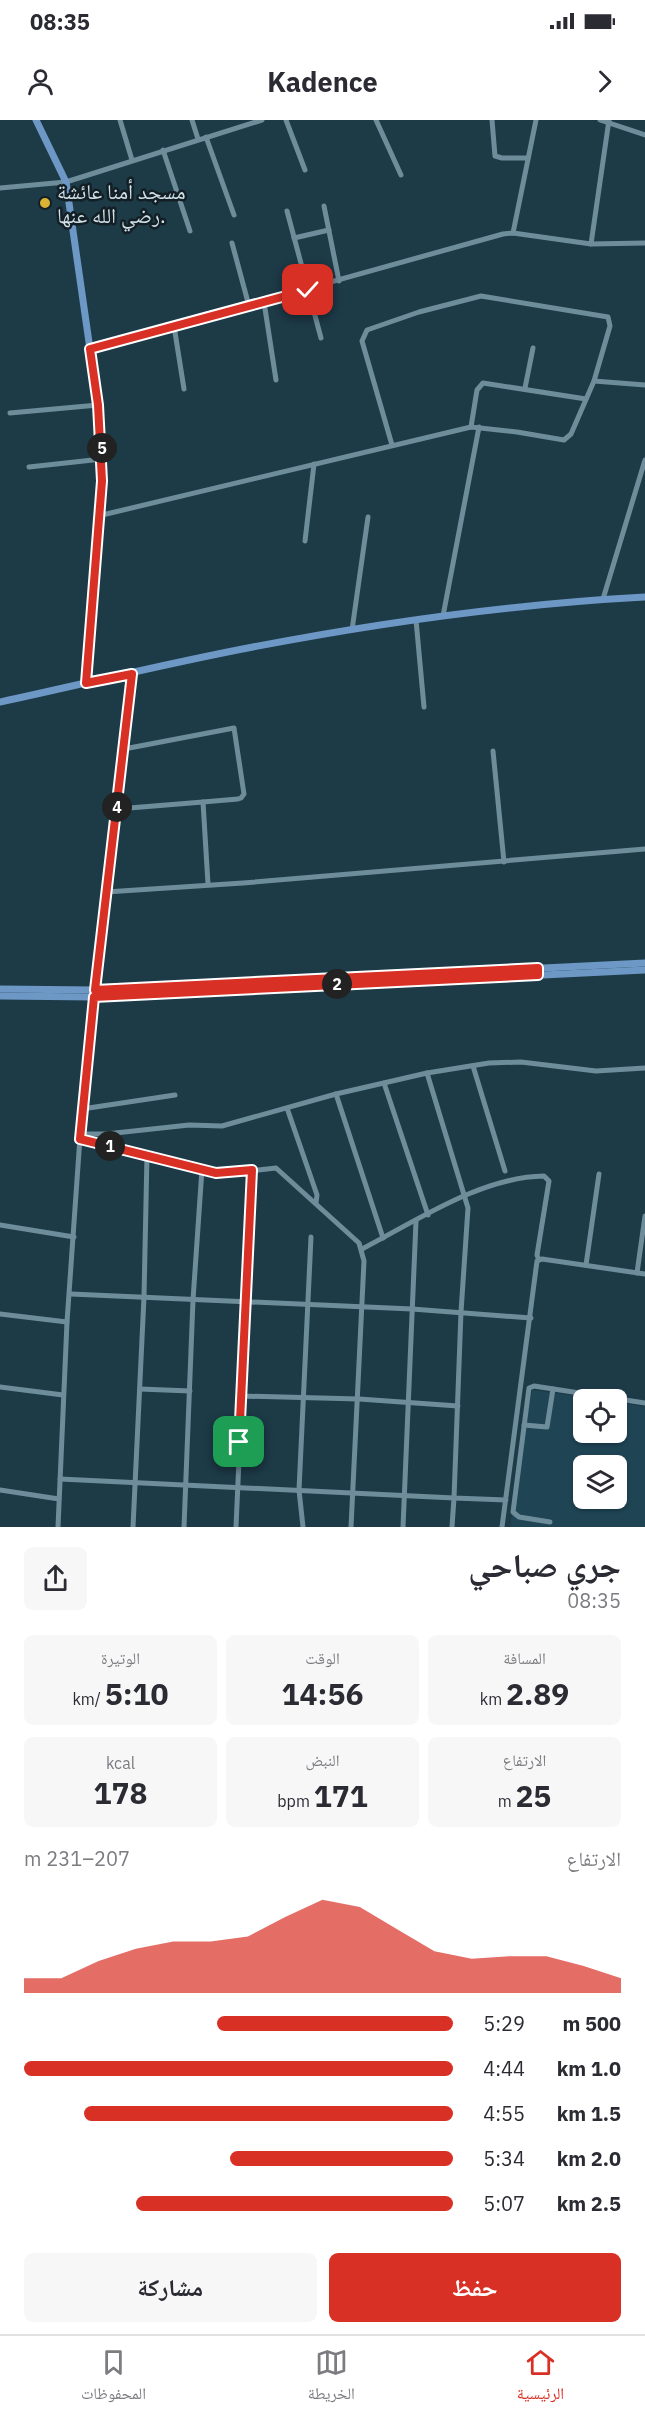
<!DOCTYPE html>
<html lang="ar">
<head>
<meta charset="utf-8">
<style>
  body { margin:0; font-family:"IBM Plex Sans","Noto Naskh Arabic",sans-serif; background:#f7f7f7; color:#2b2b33; direction:rtl; height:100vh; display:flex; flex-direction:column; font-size:22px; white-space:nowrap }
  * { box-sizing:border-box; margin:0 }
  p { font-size:20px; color:#7c7c81 }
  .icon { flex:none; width:33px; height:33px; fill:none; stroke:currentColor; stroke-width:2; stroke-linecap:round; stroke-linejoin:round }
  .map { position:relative; height:1407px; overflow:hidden; direction:ltr }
  .side { display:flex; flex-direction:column; background:#fff; flex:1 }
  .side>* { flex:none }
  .fabs { position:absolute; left:573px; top:1269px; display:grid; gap:12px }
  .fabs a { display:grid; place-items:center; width:54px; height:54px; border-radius:9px; background:#fff; box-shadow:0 2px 4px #0004; font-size:30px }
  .pin { position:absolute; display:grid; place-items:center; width:51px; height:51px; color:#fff; margin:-26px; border-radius:12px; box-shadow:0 3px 9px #0006 }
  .km { position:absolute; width:30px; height:30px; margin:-15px; border-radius:50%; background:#222; color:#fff; font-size:16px; line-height:30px; text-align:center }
  .round { display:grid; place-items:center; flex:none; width:63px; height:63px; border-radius:9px; background:#f7f7f7 }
  .head { display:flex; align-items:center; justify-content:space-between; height:102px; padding:0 24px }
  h1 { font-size:33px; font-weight:700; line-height:45px }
  .figures { display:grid; grid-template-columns:repeat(3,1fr); gap:9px; height:102px; padding:6px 24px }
  .figures div { display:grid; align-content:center; border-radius:9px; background:#f7f7f7; text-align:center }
  .figures b { font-size:30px; font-weight:700 }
  .figures small { font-size:16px; font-weight:400 }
  .figures p { font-size:16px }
  .chart { height:168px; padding:12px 24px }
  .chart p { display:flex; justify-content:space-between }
  .chart svg { width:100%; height:108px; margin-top:6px; fill:#d93025; opacity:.7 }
  .button { display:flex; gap:12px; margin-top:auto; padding:12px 24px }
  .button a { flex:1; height:69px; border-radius:9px; background:#d93025; color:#fff; font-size:24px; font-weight:700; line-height:69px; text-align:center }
  .button a+a { background:#f7f7f7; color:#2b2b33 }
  ul { padding:0 24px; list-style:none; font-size:20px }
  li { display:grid; grid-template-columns:96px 72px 1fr; align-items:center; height:45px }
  li i { height:15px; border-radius:8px; background:#d93025 }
  .status { display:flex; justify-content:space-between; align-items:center; height:42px; padding:0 30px; background:#fff; direction:ltr }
  .status svg { height:16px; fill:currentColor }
  header { display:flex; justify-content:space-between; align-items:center; height:78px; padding:0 24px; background:#fff; font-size:27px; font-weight:700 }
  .dock { display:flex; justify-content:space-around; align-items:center; height:84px; border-top:2px solid #e1e1e2; background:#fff; font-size:16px; color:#7c7c81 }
  .dock a { display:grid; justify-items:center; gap:3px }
  .dock .active { color:#d93025 }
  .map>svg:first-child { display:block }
</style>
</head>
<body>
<div class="status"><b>08:35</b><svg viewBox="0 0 49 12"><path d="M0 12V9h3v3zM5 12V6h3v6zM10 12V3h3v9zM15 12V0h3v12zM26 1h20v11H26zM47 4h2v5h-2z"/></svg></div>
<header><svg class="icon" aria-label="forward" viewBox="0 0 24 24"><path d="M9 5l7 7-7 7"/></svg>Kadence<svg class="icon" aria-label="person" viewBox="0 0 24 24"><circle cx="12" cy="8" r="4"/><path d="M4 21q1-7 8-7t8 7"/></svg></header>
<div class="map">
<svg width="645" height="1407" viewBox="0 0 645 1407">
  <rect width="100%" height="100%" fill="#1d3a47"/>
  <path fill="#1f4555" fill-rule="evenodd" d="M532 1270 597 1279 584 1280V1312H616L617 1282 645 1287V1407H510ZM584 1346H616V1378H584Z"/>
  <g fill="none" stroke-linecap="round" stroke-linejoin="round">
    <g stroke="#6e8d9b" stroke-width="5">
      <polyline points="120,0 132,40"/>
      <polyline points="192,0 198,19"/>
      <polyline points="286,0 305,50"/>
      <polyline points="376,0 401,55"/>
      <polyline points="492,0 495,36 502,38 528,38"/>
      <polyline points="600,0 645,15"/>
      <polyline points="206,17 234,95"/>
      <polyline points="163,30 190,111"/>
      <polyline points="0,68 66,62 262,0"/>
      <polyline points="324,86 339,161"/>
      <polyline points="287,91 321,218"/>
      <polyline points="513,113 536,0"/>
      <polyline points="294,118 329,110"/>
      <polyline points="232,123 249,186"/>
      <polyline points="591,124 609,0"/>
      <polyline points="264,182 276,260"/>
      <polyline points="174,206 184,269"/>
      <polyline points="90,229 503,114 513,113 591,124 645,123"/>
      <polyline points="594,261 645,265"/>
      <polyline points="525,268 533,228"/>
      <polyline points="10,293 98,285"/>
      <polyline points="471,307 477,270 483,263 586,279"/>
      <polyline points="29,347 102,339"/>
      <polyline points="98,396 471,307 517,312 564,320 571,314 594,261 610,206 608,197 481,176 419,192 367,210 362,221 392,325"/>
      <polyline points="305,421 314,344"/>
      <polyline points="603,479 645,340"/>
      <polyline points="443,496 479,307"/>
      <polyline points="416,500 424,587"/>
      <polyline points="352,510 368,397"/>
      <polyline points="124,629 234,608 244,674 241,678 238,679 203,682"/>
      <polyline points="493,631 504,742"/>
      <polyline points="117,689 203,682 208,764"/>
      <polyline points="106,772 243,763 645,729"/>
      <polyline points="95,870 132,554"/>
      <polyline points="473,946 505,1051"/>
      <polyline points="427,953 468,1088 461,1192 454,1378 506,1380"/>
      <polyline points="384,963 428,1095"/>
      <polyline points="336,974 383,1118"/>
      <polyline points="287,988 317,1075 316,1083"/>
      <polyline points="82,989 175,975"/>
      <polyline points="81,1014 106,1014 189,1005 222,1006 336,974 427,953 489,943 521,942 596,951 645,948"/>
      <polyline points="80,1019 222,1054 276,1048 359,1123 364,1141 351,1407"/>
      <polyline points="0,1105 74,1117"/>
      <path d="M362 1129C418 1100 481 1057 544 1056L549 1061 537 1135 539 1140"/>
      <polyline points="586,1145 599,1054"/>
      <polyline points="637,1153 645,1096"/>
      <polyline points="71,1174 412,1189 531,1198"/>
      <polyline points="0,1194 67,1202"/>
      <polyline points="0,1267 63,1275"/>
      <polyline points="140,1269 190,1271"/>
      <polyline points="241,1276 359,1279 458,1286"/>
      <polyline points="524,1305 547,1307 553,1269"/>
      <polyline points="60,1359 454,1378 452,1407"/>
      <polyline points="0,1370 59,1379"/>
      <polyline points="550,1402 519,1397 513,1392 529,1268 534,1266 645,1283"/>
      <polyline points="58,1407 67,1202 82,989 94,877"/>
      <polyline points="133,1407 144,1177 147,1035"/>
      <polyline points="184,1407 193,1180 202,1049"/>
      <polyline points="236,1407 252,1050"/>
      <polyline points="303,1407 299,1370 311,1117"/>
      <polyline points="403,1407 416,1101"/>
      <polyline points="502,1407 537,1141 542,1139 645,1154"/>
    </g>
    <g stroke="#6d97c4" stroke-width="7">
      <polyline points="36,0 66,62 98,285 102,327 101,373 86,563"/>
      <path d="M0 582C84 564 168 543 253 527 383 502 513 484 645 477"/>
      <polyline points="0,869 95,870 645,843"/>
      <polyline points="0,876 94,877 645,850"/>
    </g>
  </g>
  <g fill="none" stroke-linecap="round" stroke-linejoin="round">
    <g stroke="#fff" stroke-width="12">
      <polyline id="route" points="239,1322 252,1050 216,1053 80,1019 94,877 538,855 538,848 95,870 132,554 86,563 102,361 98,285 90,229 308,170"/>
    </g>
    <use href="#route" stroke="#d93025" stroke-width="8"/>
  </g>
  <circle fill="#dbb233" stroke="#131f25" stroke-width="2" cx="45" cy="83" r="6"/>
  <g text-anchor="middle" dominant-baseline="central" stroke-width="5" stroke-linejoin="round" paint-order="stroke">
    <g font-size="21" fill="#d0e1e9" stroke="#131f25" text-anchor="start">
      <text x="57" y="71">مسجد أمنا عائشة<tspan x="57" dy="24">رضي الله عنها.</tspan></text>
    </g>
  </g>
</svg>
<div class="fabs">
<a><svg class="icon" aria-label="locate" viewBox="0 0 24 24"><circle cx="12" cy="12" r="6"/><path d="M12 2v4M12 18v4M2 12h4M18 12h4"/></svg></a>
<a><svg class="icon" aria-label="layers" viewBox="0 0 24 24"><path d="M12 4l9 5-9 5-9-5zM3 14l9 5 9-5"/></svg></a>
</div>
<div class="pin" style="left:239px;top:1322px;background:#1e9e55"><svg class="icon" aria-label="arrive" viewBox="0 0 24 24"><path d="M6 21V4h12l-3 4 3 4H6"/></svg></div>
<div class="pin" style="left:308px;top:170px;background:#d93025"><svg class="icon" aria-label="check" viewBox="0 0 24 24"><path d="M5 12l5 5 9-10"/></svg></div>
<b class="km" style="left:110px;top:1026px">1</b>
<b class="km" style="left:337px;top:864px">2</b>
<b class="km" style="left:117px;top:687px">4</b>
<b class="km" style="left:102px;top:328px">5</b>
</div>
<section class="side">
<div class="head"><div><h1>جري صباحي</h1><p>08:35</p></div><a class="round"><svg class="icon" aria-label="share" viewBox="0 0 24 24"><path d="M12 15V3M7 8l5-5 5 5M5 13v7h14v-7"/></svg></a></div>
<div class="figures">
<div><p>المسافة</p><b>2.89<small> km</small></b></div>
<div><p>الوقت</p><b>14:56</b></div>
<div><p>الوتيرة</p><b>5:10<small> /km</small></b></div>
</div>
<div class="figures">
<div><p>الارتفاع</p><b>25<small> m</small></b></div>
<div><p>النبض</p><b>171<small> bpm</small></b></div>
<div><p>kcal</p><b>178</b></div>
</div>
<div class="chart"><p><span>الارتفاع</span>207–231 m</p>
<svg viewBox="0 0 160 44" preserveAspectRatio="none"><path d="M0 44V38L10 38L20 31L30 26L40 23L50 23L60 21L70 13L80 6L90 9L100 18L110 27L120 30L130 29L140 29L150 33L160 38V44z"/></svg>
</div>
<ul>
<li><b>500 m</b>5:29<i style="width:55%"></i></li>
<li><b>1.0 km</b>4:44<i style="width:100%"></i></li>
<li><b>1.5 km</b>4:55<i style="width:86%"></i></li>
<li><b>2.0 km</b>5:34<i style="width:52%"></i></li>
<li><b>2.5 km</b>5:07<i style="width:74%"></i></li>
</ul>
<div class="button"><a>حفظ</a><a>مشاركة</a></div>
</section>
<nav class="dock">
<a class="active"><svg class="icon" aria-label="home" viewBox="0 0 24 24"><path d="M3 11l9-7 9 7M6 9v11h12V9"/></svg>الرئيسية</a>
<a><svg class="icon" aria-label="map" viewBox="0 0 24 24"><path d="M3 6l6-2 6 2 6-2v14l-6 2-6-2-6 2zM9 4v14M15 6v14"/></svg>الخريطة</a>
<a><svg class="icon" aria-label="saved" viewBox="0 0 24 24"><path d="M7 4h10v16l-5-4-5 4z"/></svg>المحفوظات</a>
</nav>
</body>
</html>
